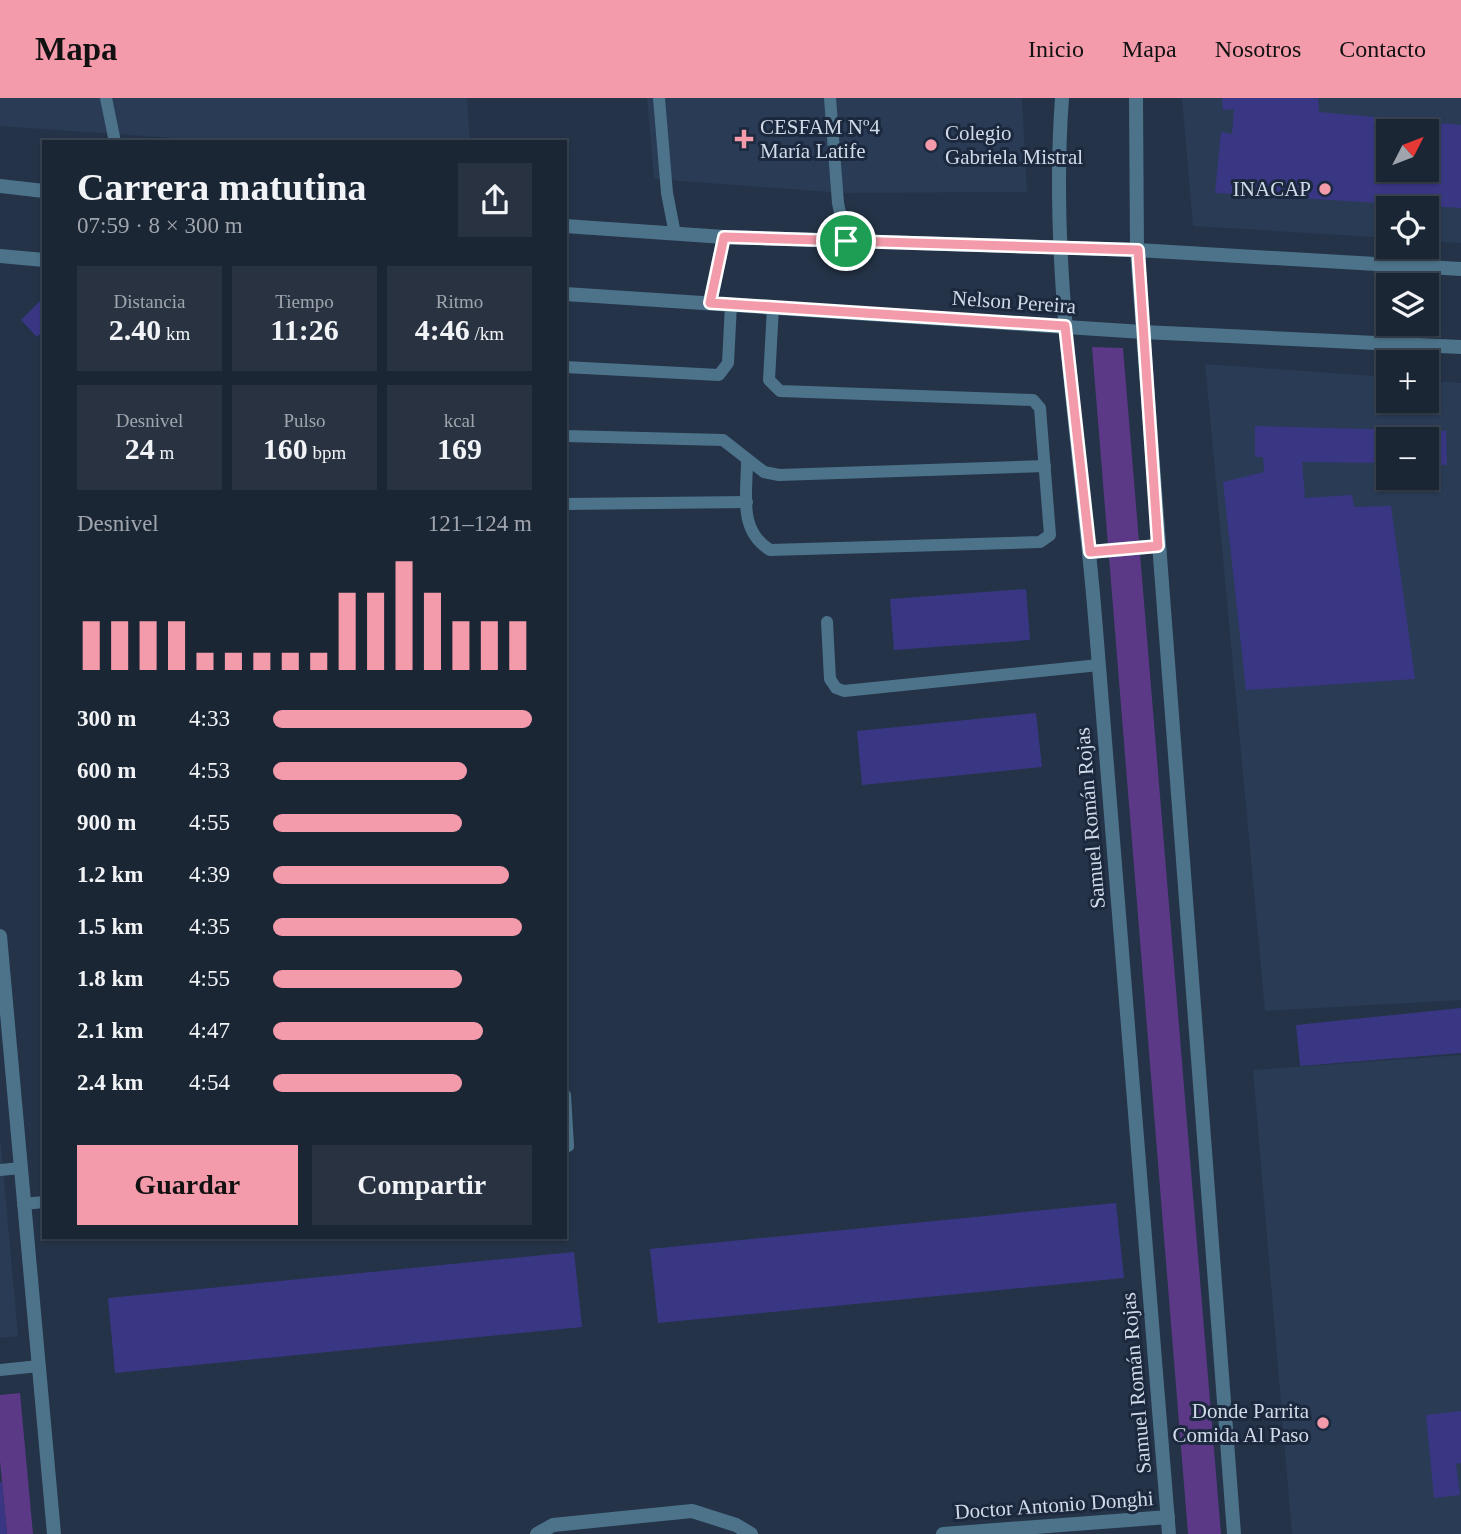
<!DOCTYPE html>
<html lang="es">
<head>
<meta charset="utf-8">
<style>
  body { margin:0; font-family:"Times New Roman",serif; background:#283241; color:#f1f3f6; height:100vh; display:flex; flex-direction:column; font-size:26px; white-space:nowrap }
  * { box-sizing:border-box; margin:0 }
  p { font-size:23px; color:#a0a5ad }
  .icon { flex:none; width:38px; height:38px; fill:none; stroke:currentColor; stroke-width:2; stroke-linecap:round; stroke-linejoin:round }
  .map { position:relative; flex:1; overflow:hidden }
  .side { position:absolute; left:42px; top:42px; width:525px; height:1099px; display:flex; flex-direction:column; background:#1b2635; border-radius:0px; box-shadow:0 2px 5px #0004,0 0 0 2px #394350 }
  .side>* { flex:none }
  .needle { width:46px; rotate:48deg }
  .buttons { position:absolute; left:1376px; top:21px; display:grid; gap:14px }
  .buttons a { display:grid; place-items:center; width:63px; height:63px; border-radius:0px; background:#1b2635; box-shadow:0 2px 5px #0004,0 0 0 2px #394350; font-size:35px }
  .pin { position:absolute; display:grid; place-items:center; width:60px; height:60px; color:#fff; margin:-30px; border:4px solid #fff; border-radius:50%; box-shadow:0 2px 7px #0007 }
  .round { display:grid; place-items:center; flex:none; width:74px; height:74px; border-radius:0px; background:#283241 }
  .headline { display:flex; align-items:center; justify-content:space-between; height:119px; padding:0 35px }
  h1 { font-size:38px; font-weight:600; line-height:52px }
  .figures { display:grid; grid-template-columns:repeat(3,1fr); gap:10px; height:119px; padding:7px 35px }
  .figures div { display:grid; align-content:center; border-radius:0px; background:#283241; text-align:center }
  .figures b { font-size:30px; font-weight:600 }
  .figures small { font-size:19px; font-weight:400 }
  .figures p { font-size:19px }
  .chart { height:196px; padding:14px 35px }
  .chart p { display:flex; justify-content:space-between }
  .chart svg { width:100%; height:126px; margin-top:7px; stroke:#f39aab; stroke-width:6 }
  .action { display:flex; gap:14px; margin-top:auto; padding:14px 35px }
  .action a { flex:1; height:80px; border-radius:0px; background:#f39aab; color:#111; font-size:28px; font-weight:600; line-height:80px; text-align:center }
  .action a+a { background:#283241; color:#f1f3f6 }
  ul { padding:0 35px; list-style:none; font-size:23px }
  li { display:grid; grid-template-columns:112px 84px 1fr; align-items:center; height:52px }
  li i { height:18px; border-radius:9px; background:#f39aab }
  header { display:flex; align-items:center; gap:42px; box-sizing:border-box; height:98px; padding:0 35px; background:#f39aab; color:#111 }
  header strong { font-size:33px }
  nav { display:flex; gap:38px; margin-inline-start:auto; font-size:24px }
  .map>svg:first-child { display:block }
</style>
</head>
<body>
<header>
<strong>Mapa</strong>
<nav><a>Inicio</a><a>Mapa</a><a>Nosotros</a><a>Contacto</a></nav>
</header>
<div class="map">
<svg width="1461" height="1436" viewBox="0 0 1461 1436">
  <rect width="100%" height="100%" fill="#243347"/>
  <g fill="#293b55" fill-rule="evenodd">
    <polygon points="0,0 467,0 470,44 230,44 0,28"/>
    <polygon points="647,0 1022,0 1027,94 843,95 654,81"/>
    <path d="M1182 0H1461V145L1426 143V110H1388V140L1193 128ZM1388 33H1426V72H1388Z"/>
    <path d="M1205 266 1388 279V303H1426V282L1461 285V902L1265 913ZM1388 341H1426V380H1388Z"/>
    <polygon points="1461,957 1461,1436 1292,1436 1253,972"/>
    <polygon points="0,1038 18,1238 0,1240"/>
  </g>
  <g fill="#5b3986">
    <polygon points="1092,249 1123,250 1221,1436 1188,1436"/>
    <polygon points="20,1295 33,1436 7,1436 0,1363 0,1297"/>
  </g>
  <g fill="#393784" fill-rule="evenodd">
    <path d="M1222 0H1318L1319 14 1461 27V110L1215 95 1221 34 1232 36 1234 11 1223 12ZM1388 33H1426V72H1388Z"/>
    <polygon points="44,199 44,233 37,239 21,222"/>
    <polygon points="1255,328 1446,333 1447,367 1426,366 1426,341 1388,341 1388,365 1302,364 1305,400 1352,397 1354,409 1391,408 1415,581 1246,592 1223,384 1264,374 1263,359 1255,359"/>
    <polygon points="1026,491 1030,542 894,552 890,501"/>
    <polygon points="1036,615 1042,669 862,687 857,633"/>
    <polygon points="1461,910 1461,955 1300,968 1296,927"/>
    <polygon points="1116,1105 1124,1180 658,1225 650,1151"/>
    <polygon points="574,1154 582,1229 115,1275 108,1200"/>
    <polygon points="1461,1313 1461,1365 1456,1366 1460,1397 1434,1400 1426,1317"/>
    <polygon points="0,1384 2,1384 7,1436 0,1436"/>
  </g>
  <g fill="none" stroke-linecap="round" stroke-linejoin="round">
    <g stroke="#4c738a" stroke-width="12">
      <polyline points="106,0 115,44"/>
      <polyline points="659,0 667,95 675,136"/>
      <polyline points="830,0 838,105 846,143"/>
      <polyline points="565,269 719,277 728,265 731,206"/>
      <polyline points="565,338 723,342 764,374 779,377 1045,368"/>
      <path d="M747 363C747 397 738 432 770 452L1040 444 1050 437 1040 310 1033 302 780 293 769 282 773 209"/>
      <polyline points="565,406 747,404"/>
      <polyline points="827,524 830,581 836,590 844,593 1099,567"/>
      <polyline points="565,997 568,1048 565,1049"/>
      <polyline points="0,1072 21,1070"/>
      <polyline points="23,1106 44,1104"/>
      <polyline points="0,1272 39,1268"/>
    </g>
    <g stroke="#4c738a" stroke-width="14">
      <polyline points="537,1436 553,1427 692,1413 736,1427 751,1436"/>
      <polyline points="943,1436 1168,1419"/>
    </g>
    <g stroke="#4c738a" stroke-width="14">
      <path d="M1062 0C1049 174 1081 347 1095 519 1121 825 1144 1131 1169 1436"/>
      <polyline points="1136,0 1137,152 1143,234 1234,1436"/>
      <polyline points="0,88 44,93"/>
      <polyline points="565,128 724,139 1137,152 1461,171"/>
      <polyline points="0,158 44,162"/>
      <polyline points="1381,166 1395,187"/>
      <polyline points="565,196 1143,234 1461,249"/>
      <polyline points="710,205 724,139"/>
      <polyline points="1380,246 1394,226"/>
      <polyline points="1090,454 1158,448"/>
      <polyline points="0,838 54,1436"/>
    </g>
  </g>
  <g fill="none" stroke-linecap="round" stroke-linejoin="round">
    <g stroke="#fff" stroke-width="14">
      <polygon id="route" points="724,139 1138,152 1158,448 1090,454 1065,228 710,205"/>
    </g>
    <use href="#route" stroke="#f39aab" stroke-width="9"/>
  </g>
  <g fill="#f39aab" stroke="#1b283d" stroke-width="2.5">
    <path d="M740.5 30.5h7v7h7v7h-7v7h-7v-7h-7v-7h7z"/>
    <circle cx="931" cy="47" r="7"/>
    <circle cx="1325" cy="91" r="7"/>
    <circle cx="1323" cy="1325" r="7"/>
  </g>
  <g text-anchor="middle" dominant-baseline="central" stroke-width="6" stroke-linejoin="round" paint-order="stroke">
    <g font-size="21" fill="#d1dae8" stroke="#1b283d" text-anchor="start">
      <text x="760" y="29">CESFAM Nº4<tspan x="760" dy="24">María Latife</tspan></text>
      <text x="945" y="35">Colegio<tspan x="945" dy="24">Gabriela Mistral</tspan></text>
      <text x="1311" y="91" text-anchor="end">INACAP</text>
      <text x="1309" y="1313" text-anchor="end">Donde Parrita<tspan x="1309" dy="24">Comida Al Paso</tspan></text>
    </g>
    <g font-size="21" fill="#d1dae8" stroke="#1b283d">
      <text transform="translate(1014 204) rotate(4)">Nelson Pereira</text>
      <text transform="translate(1090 720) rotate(-95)">Samuel Román Rojas</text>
      <text transform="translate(1136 1285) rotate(-95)">Samuel Román Rojas</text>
      <text transform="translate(1054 1407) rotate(-4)">Doctor Antonio Donghi</text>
    </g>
  </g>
</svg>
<div class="buttons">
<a><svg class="needle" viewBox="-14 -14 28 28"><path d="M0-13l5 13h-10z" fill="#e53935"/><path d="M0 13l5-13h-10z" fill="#a0a5ad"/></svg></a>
<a><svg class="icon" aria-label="locate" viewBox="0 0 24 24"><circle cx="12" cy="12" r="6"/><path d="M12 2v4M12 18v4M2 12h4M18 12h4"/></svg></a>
<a><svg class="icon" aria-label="layers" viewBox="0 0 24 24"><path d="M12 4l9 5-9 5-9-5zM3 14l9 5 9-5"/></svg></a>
<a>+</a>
<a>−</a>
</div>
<div class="pin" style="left:846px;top:143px;background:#1e9e55"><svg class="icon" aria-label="arrive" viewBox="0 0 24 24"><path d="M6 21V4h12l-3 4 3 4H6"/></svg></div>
<section class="side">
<div class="headline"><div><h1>Carrera matutina</h1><p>07:59 · 8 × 300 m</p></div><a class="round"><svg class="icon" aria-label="share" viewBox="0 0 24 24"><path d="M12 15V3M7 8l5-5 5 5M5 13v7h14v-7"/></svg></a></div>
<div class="figures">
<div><p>Distancia</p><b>2.40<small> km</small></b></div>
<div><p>Tiempo</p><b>11:26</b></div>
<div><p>Ritmo</p><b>4:46<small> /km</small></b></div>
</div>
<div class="figures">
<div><p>Desnivel</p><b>24<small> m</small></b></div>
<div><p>Pulso</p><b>160<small> bpm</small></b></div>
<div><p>kcal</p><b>169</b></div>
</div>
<div class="chart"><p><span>Desnivel</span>121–124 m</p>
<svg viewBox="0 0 160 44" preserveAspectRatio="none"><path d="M5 44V27M15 44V27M25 44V27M35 44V27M45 44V38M55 44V38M65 44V38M75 44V38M85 44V38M95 44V17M105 44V17M115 44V6M125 44V17M135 44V27M145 44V27M155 44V27"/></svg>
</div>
<ul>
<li><b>300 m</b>4:33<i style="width:100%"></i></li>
<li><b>600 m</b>4:53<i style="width:75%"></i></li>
<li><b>900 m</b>4:55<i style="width:73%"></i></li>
<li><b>1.2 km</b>4:39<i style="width:91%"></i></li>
<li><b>1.5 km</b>4:35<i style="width:96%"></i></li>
<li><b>1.8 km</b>4:55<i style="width:73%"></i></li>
<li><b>2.1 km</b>4:47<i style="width:81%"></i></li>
<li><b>2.4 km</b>4:54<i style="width:73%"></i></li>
</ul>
<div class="action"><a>Guardar</a><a>Compartir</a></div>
</section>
</div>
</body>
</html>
